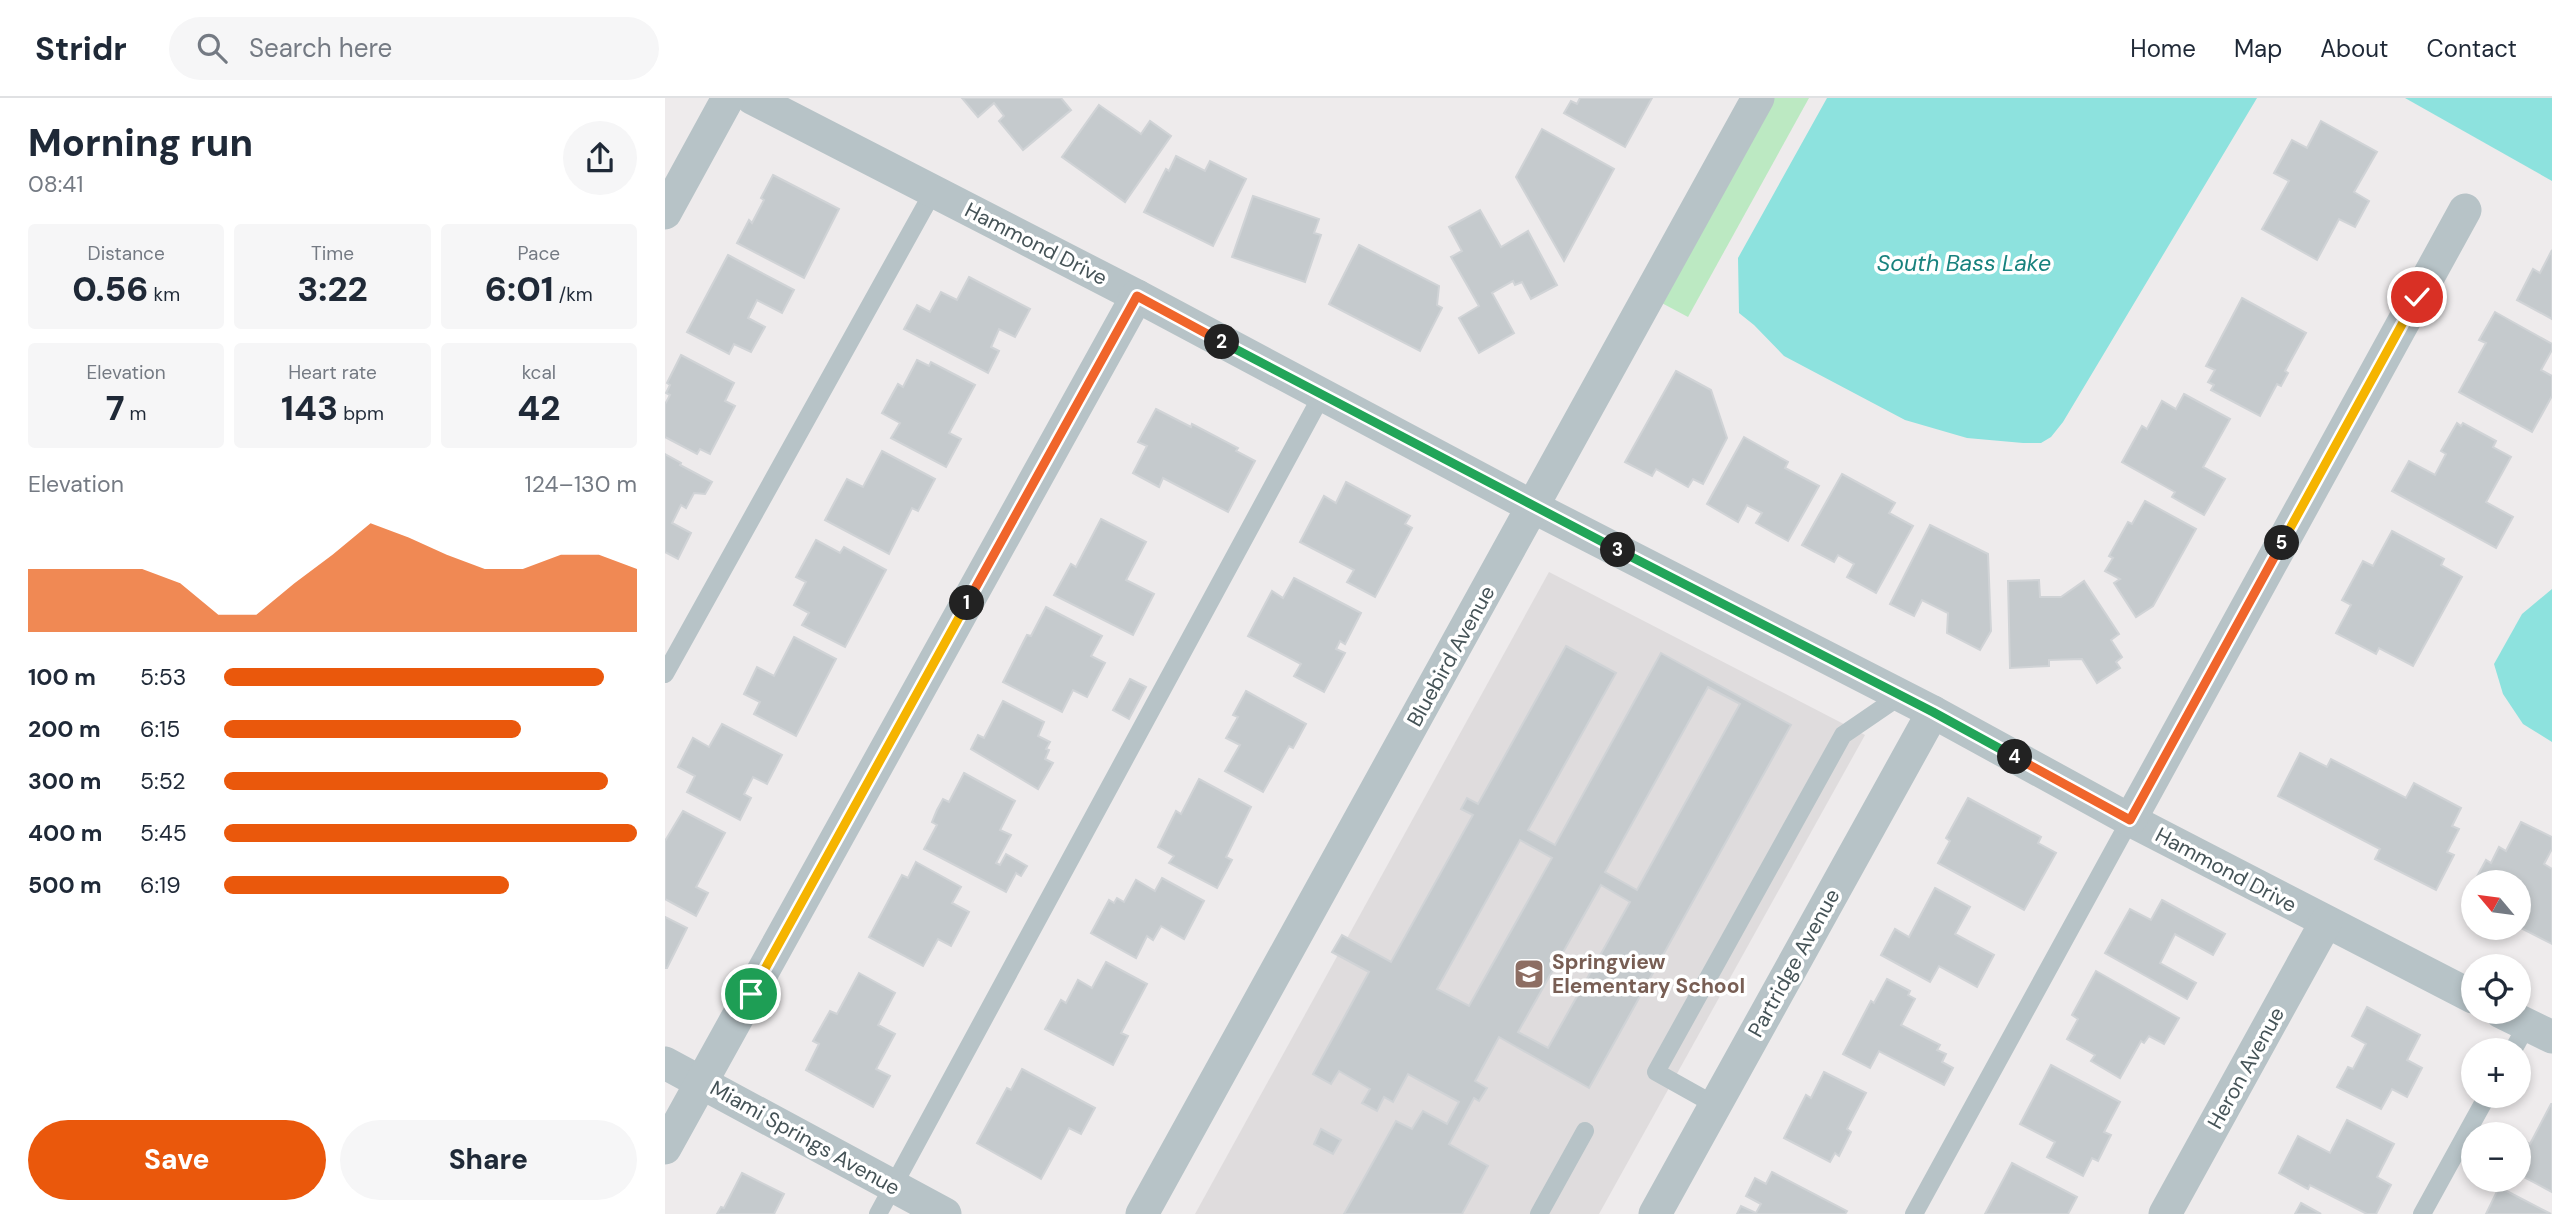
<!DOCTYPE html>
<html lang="en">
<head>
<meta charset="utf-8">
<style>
  body { margin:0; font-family:"DM Sans",sans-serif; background:#f6f6f7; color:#1f2937; height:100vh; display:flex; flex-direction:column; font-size:26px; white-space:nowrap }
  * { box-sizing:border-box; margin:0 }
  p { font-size:23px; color:#747a83 }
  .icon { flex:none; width:38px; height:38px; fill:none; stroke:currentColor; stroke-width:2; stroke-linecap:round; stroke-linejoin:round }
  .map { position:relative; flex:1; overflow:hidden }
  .sheet { display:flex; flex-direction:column; background:#fff; width:665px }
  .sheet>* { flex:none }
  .needle { width:46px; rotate:299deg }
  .fabs { position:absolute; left:1796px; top:772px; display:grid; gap:14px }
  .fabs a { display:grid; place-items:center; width:70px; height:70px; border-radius:50%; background:#fff; box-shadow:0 4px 10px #0003; font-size:35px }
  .pin { position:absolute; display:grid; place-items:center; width:60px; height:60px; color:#fff; margin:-30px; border:4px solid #fff; border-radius:50%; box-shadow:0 2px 7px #0007 }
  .km { position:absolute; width:35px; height:35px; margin:-18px; border-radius:50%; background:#222; color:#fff; font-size:19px; line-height:35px; text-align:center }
  .round { display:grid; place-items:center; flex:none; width:74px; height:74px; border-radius:37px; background:#f6f6f7 }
  .headline { display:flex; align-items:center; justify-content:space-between; height:119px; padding:0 28px }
  h1 { font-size:38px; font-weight:800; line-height:52px }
  .stats { display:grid; grid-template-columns:repeat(3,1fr); gap:10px; height:119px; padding:7px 28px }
  .stats div { display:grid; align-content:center; border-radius:7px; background:#f6f6f7; text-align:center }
  .stats b { font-size:35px; font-weight:800 }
  .stats small { font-size:19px; font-weight:400 }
  .stats p { font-size:19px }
  .chart { height:196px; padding:14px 28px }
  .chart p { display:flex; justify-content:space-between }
  .chart svg { width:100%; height:126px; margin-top:7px; fill:#ea580c; opacity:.7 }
  .cta { display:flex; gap:14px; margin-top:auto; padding:14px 28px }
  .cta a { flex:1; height:80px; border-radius:42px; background:#ea580c; color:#fff; font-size:28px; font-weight:800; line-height:80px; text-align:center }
  .cta a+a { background:#f6f6f7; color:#1f2937 }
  ul { padding:0 28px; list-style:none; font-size:23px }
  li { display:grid; grid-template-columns:112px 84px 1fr; align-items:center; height:52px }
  li i { height:18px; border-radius:9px; background:#ea580c }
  header { display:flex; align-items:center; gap:42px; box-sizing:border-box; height:98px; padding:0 35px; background:#fff; border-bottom:2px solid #e0e1e3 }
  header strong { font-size:33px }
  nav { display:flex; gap:38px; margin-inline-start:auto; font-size:24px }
  .search { width:490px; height:63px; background:#f6f6f7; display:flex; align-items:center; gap:18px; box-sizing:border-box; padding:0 24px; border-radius:38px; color:#747a83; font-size:26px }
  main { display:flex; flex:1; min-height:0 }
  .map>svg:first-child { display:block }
</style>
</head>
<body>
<header>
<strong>Stridr</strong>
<div class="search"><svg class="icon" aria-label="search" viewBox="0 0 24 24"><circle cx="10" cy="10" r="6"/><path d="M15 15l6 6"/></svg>Search here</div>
<nav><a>Home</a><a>Map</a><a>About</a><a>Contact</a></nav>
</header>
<main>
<section class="sheet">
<div class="headline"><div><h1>Morning run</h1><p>08:41</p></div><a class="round"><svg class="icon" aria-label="share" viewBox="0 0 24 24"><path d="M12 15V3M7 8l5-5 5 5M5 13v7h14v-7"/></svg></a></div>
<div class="stats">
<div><p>Distance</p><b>0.56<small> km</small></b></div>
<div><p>Time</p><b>3:22</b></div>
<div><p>Pace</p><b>6:01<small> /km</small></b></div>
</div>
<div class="stats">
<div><p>Elevation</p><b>7<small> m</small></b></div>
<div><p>Heart rate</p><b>143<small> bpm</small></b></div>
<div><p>kcal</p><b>42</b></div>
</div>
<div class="chart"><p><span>Elevation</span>124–130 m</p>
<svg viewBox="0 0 160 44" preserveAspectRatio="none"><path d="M0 44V22L10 22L20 22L30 22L40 27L50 38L60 38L70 27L80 17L90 6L100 11L110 17L120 22L130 22L140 17L150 17L160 22V44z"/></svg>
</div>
<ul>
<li><b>100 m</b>5:53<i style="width:92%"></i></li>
<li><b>200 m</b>6:15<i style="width:72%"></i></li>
<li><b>300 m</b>5:52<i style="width:93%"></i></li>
<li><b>400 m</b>5:45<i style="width:100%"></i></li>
<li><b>500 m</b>6:19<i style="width:69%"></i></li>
</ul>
<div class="cta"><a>Save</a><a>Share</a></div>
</section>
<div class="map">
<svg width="1887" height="1116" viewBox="0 0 1887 1116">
  <rect width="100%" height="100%" fill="#eeebec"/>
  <polygon fill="#dfdcdd" points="884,474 1200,637 934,1116 530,1116"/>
  <polygon fill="#bce9c2" points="1106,0 1144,0 1023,219 993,203"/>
  <g fill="#8de2de">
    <polygon points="1162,0 1592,0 1398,324 1386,339 1376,345 1358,345 1302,340 1240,322 1119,258 1089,227 1074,215 1073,160"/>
    <polygon points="1740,0 1887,0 1887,83"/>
    <polygon points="1887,491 1887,644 1858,626 1838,596 1829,566 1857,516"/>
  </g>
  <g fill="#c5cacd" stroke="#d0d3d6" stroke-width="2" fill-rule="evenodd">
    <polygon points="297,0 396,0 406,12 358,52 334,23 339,18 329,5 313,19"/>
    <polygon points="915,0 987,0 960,49 899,15 906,3 912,6"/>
    <polygon points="434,7 476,36 485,23 506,38 460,104 397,59"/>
    <polygon points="1656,23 1712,54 1689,94 1704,103 1690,129 1674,121 1652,162 1597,131 1624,83 1609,75 1627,42 1642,50"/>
    <polygon points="877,31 949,71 899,163 851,79"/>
    <polygon points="511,58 540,73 545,63 581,81 548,148 479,114 501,71 504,73"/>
    <polygon points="108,77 174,111 139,180 72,145 84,122 87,125 99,102 96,100"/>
    <polygon points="588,98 654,121 649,135 656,137 640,184 567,159"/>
    <polygon points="815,112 836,149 863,133 892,187 866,201 857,184 850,187 848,183 827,195 849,235 814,255 794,220 814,208 786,159 797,153 784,129"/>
    <polygon points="694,147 774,188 772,207 777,210 755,253 664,206"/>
    <polygon points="1887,152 1887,221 1852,202 1868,171 1875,175"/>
    <polygon points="63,157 129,192 117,215 92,202 83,220 100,229 86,254 69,246 64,256 22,234"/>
    <polygon points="304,179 365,211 350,239 334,231 326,249 334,253 323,275 239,231 252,207 265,214 276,194 292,202"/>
    <polygon points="1577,200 1641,235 1620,273 1623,275 1616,288 1612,286 1595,318 1546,292 1549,287 1543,284 1550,272 1541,268"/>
    <polygon points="1830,214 1887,246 1887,252 1876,272 1887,278 1887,298 1867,334 1794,294 1821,245 1814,242"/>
    <polygon points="16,257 69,285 60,303 70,308 45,356 35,351 32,356 0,339 0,306 5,297 1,295 5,287 2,285"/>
    <polygon points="252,262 264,268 266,264 310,287 284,335 296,341 281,369 226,340 235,325 217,315 233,286 238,289"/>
    <polygon points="1011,273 1046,292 1062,340 1038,386 1028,381 1023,389 991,371 987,378 960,364"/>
    <polygon points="1519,296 1565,321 1538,369 1560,381 1539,417 1507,399 1510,394 1457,364 1477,328 1482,331 1497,303 1511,311"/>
    <polygon points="491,311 526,329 527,326 573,350 571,353 590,363 563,414 498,380 494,389 468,375 482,348 473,344"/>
    <polygon points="1792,325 1796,328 1798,325 1831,343 1828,349 1846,359 1821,404 1848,419 1831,450 1727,393 1744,363 1770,377 1781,356 1776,353"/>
    <polygon points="1079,339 1123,364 1120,370 1154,388 1123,443 1091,425 1097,415 1082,407 1073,424 1042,406"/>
    <polygon points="217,353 270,381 253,413 247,410 224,456 160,422 182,381 198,389"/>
    <polygon points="0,356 16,365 15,367 47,384 40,396 29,395 21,410 16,407 7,425 26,435 13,461 0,454"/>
    <polygon points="1177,376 1230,405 1224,415 1248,428 1211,495 1182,479 1189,466 1173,457 1169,464 1137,447"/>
    <polygon points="681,384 745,418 740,426 747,430 710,499 682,484 689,472 635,444 659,398 671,405"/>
    <polygon points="1480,403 1531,431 1488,508 1471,519 1449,485 1455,481 1440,473 1448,460 1444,458 1463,424 1467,426"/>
    <polygon points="436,421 481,444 461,482 489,496 468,537 389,497 406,466 411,469"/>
    <polygon points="1265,427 1323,456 1326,533 1315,552 1282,535 1283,515 1257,502 1249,518 1225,506"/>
    <polygon points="1727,433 1779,461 1776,467 1797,479 1748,568 1714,550 1711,556 1671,535 1686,507 1677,502 1698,463 1708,468"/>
    <polygon points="151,442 175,455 179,449 221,472 180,549 137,527 144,515 129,507 141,484 131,479"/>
    <polygon points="629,480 696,515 680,546 675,543 671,551 680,555 659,594 629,578 636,566 583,538 607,493 618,500"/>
    <polygon points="1374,482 1375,499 1396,499 1419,483 1454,536 1446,542 1457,559 1451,564 1455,570 1432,585 1417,561 1384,562 1384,568 1345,570 1343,483"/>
    <polygon points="381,509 437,538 426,558 440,565 422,599 408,592 397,614 338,584 362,537 366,538"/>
    <polygon points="129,539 171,561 131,638 89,616 95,604 79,596 92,569 109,578"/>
    <path d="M901 548 951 575 863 732 890 747 996 555 1126 627 924 990 834 939 810 983 822 990 814 1003 809 1000 784 1046 823 1068 797 1116H679L731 1023 747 1031 758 1013 782 1026 794 1004 743 976 728 1004 719 999 712 1013 697 1005 705 991 674 973 666 986 648 976 704 874 667 854 677 837 726 864 808 717 796 711 802 700 813 706ZM1043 589 1075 606 972 792 940 774ZM855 742 887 760 804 908 772 891ZM936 787 965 804 883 950 853 934Z"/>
    <polygon points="465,581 481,589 464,621 448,612"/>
    <polygon points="581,593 641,626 628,650 624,648 598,694 560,673 575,647 561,640 573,619 568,617"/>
    <polygon points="338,603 379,624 373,638 385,644 381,651 384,652 380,661 388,665 373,691 306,651 313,637 319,640"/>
    <polygon points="57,626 117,657 102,686 88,679 79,696 86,700 75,722 22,694 30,678 13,669 28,640 44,649"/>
    <polygon points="1635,655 1662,669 1666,661 1741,700 1749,685 1796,710 1787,728 1794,731 1782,754 1789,757 1771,792 1710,761 1715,751 1613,698"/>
    <polygon points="299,675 350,703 335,732 346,737 331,765 335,767 341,756 362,768 356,778 351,775 341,794 259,751 272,727 267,724 272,712 278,701 284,704"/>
    <polygon points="534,681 586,709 561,759 567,762 552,790 504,765 509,758 493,749 511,713 516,716"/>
    <polygon points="1303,700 1376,739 1373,745 1391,755 1359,812 1273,765 1285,743 1281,740"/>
    <polygon points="18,713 60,735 31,789 43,795 31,818 0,801 0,743"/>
    <polygon points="1856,724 1887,739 1887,751 1879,766 1887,771 1887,846 1854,829 1861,816 1853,811 1853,784 1809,784 1821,762 1826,765 1834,749 1841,753"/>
    <polygon points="251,764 296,789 287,805 304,814 286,848 273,841 258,868 204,839 237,777 243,780"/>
    <polygon points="497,780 539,803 519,841 496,828 488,842 482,838 471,860 426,835 444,802 449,805 452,800 459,804 471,782 490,793"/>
    <polygon points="1808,787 1808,811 1798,806"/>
    <polygon points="1270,790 1305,809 1290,836 1329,857 1312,889 1274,868 1265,884 1216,857 1230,831 1244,839"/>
    <polygon points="1497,802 1560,836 1548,857 1510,836 1495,865 1531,885 1522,901 1440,855 1465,811 1486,822"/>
    <polygon points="0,819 22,830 2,870 0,870"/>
    <polygon points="441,864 482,886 456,935 463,938 448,967 380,931 396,902 401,905 413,882 427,890"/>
    <polygon points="1431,873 1514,920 1499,946 1484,938 1479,945 1476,943 1455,980 1426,963 1430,957 1402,941 1413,921 1407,917"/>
    <polygon points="194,875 230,895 213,927 230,936 211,971 225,978 208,1009 141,972 154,946 148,943 165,913 172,916"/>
    <polygon points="1222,881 1245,893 1243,897 1250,901 1236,927 1275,947 1272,952 1281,956 1277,964 1288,970 1279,987 1214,953 1205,970 1178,956 1206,903 1209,905"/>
    <polygon points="1702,909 1755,937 1742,962 1757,970 1742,999 1727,991 1716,1011 1672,989 1683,969 1688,971 1701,946 1687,938"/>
    <polygon points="1386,967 1455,1004 1439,1034 1446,1037 1433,1063 1427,1060 1418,1078 1382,1059 1390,1044 1355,1026"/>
    <polygon points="357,971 430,1010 416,1036 404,1030 376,1081 312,1045 342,990 346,992"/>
    <polygon points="1159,974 1201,995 1182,1031 1186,1034 1174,1058 1170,1055 1165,1064 1119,1040 1141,997 1146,1000"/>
    <polygon points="1886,1006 1887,1006 1887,1094 1853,1076 1853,1039 1865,1046"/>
    <polygon points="1682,1022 1729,1046 1712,1079 1726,1087 1711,1116 1702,1116 1645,1087 1643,1091 1614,1075 1633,1038 1665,1055"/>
    <polygon points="656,1031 676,1042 668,1056 649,1046"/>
    <polygon points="1347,1065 1412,1099 1403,1116 1320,1116"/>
    <polygon points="1107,1074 1182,1113 1180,1116 1072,1116 1076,1108 1091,1115 1096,1106 1081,1098 1090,1080 1101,1086"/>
    <polygon points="77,1075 119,1096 109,1116 52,1116 56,1109 59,1110"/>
    <polygon points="1834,1089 1886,1116 1821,1116"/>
    <polygon points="1636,1105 1656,1116 1630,1116"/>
  </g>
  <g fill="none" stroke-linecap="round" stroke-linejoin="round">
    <g stroke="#b7c3c7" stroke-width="18">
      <polyline points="0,576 268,94"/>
      <polyline points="1848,952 1862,927"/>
      <polyline points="1050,1007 991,974 1178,637 1235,598"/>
      <polyline points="213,1116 657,297"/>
      <polyline points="874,1116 920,1033"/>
      <polyline points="1249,1116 1465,722"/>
      <polyline points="1757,1116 1822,998"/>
    </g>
    <g stroke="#b7c3c7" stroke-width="33">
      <polyline points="87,0 472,198 868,409 1268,614 1465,722 1808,899"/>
      <polyline points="0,115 63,0"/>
      <polyline points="1465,722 1800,112"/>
      <polyline points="1836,914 1887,939"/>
      <polyline points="0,965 280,1116"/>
      <polyline points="0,1050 472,198"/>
      <polyline points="477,1116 1093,0"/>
      <polyline points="990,1116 1268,614"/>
      <polyline points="1500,1116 1661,824"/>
    </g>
  </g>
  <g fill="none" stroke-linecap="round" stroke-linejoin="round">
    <g stroke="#fff" stroke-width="14">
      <polyline id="split-1" points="86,896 302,505"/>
    </g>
    <g stroke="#fff" stroke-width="14">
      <polyline id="split-2" points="302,505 472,198 557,244"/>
    </g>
    <g stroke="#fff" stroke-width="14">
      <polyline id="split-3" points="557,244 953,452"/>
    </g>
    <g stroke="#fff" stroke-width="14">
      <polyline id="split-4" points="953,452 1268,614 1350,659"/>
    </g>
    <g stroke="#fff" stroke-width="14">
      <polyline id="split-5" points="1350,659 1465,722 1617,445"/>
    </g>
    <g stroke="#fff" stroke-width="14">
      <polyline id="split-6" points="1617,445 1752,199"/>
    </g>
    <use href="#split-1" stroke="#f5b400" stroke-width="9"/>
    <use href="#split-2" stroke="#f0652b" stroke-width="9"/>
    <use href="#split-3" stroke="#22a559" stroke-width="9"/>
    <use href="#split-4" stroke="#22a559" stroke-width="9"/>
    <use href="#split-5" stroke="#f0652b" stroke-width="9"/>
    <use href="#split-6" stroke="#f5b400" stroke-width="9"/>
  </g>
  <defs>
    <g id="school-square" transform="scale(1.575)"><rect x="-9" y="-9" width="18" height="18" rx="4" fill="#8d6e63" stroke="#fff"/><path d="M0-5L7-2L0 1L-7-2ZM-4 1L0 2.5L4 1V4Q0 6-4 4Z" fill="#fff"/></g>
  </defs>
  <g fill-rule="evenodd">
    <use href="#school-square" x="864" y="876"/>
  </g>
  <g text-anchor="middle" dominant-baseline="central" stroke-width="7" stroke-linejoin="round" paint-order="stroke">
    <g font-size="21" fill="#455357" stroke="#fff">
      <text transform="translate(371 146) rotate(27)">Hammond Drive</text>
      <text transform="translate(786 558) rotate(-61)">Bluebird Avenue</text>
      <text transform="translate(1561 772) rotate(28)">Hammond Drive</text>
      <text transform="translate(1129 865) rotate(-61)">Partridge Avenue</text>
      <text transform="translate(1581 970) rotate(-61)">Heron Avenue</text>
      <text transform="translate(140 1040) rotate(29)">Miami Springs Avenue</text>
    </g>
    <g font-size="21" font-weight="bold" fill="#785e54" stroke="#fff" text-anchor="start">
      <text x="887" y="864">Springview<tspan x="887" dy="24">Elementary School</tspan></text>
    </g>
    <g font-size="23" font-style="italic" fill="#18827e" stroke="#fff">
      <text x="1299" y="165">South Bass Lake</text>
    </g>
  </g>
</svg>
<div class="fabs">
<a><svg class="needle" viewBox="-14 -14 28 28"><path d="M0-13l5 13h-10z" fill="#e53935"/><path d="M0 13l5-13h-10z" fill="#747a83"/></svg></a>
<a><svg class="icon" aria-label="locate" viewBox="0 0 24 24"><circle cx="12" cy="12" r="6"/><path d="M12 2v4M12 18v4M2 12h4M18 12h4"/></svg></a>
<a>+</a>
<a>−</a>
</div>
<div class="pin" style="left:86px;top:896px;background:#1e9e55"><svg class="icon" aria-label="arrive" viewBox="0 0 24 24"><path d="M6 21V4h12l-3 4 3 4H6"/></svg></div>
<div class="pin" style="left:1752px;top:199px;background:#d93025"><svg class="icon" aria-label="check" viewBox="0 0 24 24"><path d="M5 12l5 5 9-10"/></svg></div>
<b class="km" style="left:302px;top:505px">1</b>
<b class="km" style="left:557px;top:244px">2</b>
<b class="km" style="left:953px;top:452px">3</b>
<b class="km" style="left:1350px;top:659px">4</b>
<b class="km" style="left:1617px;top:445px">5</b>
</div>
</main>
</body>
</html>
